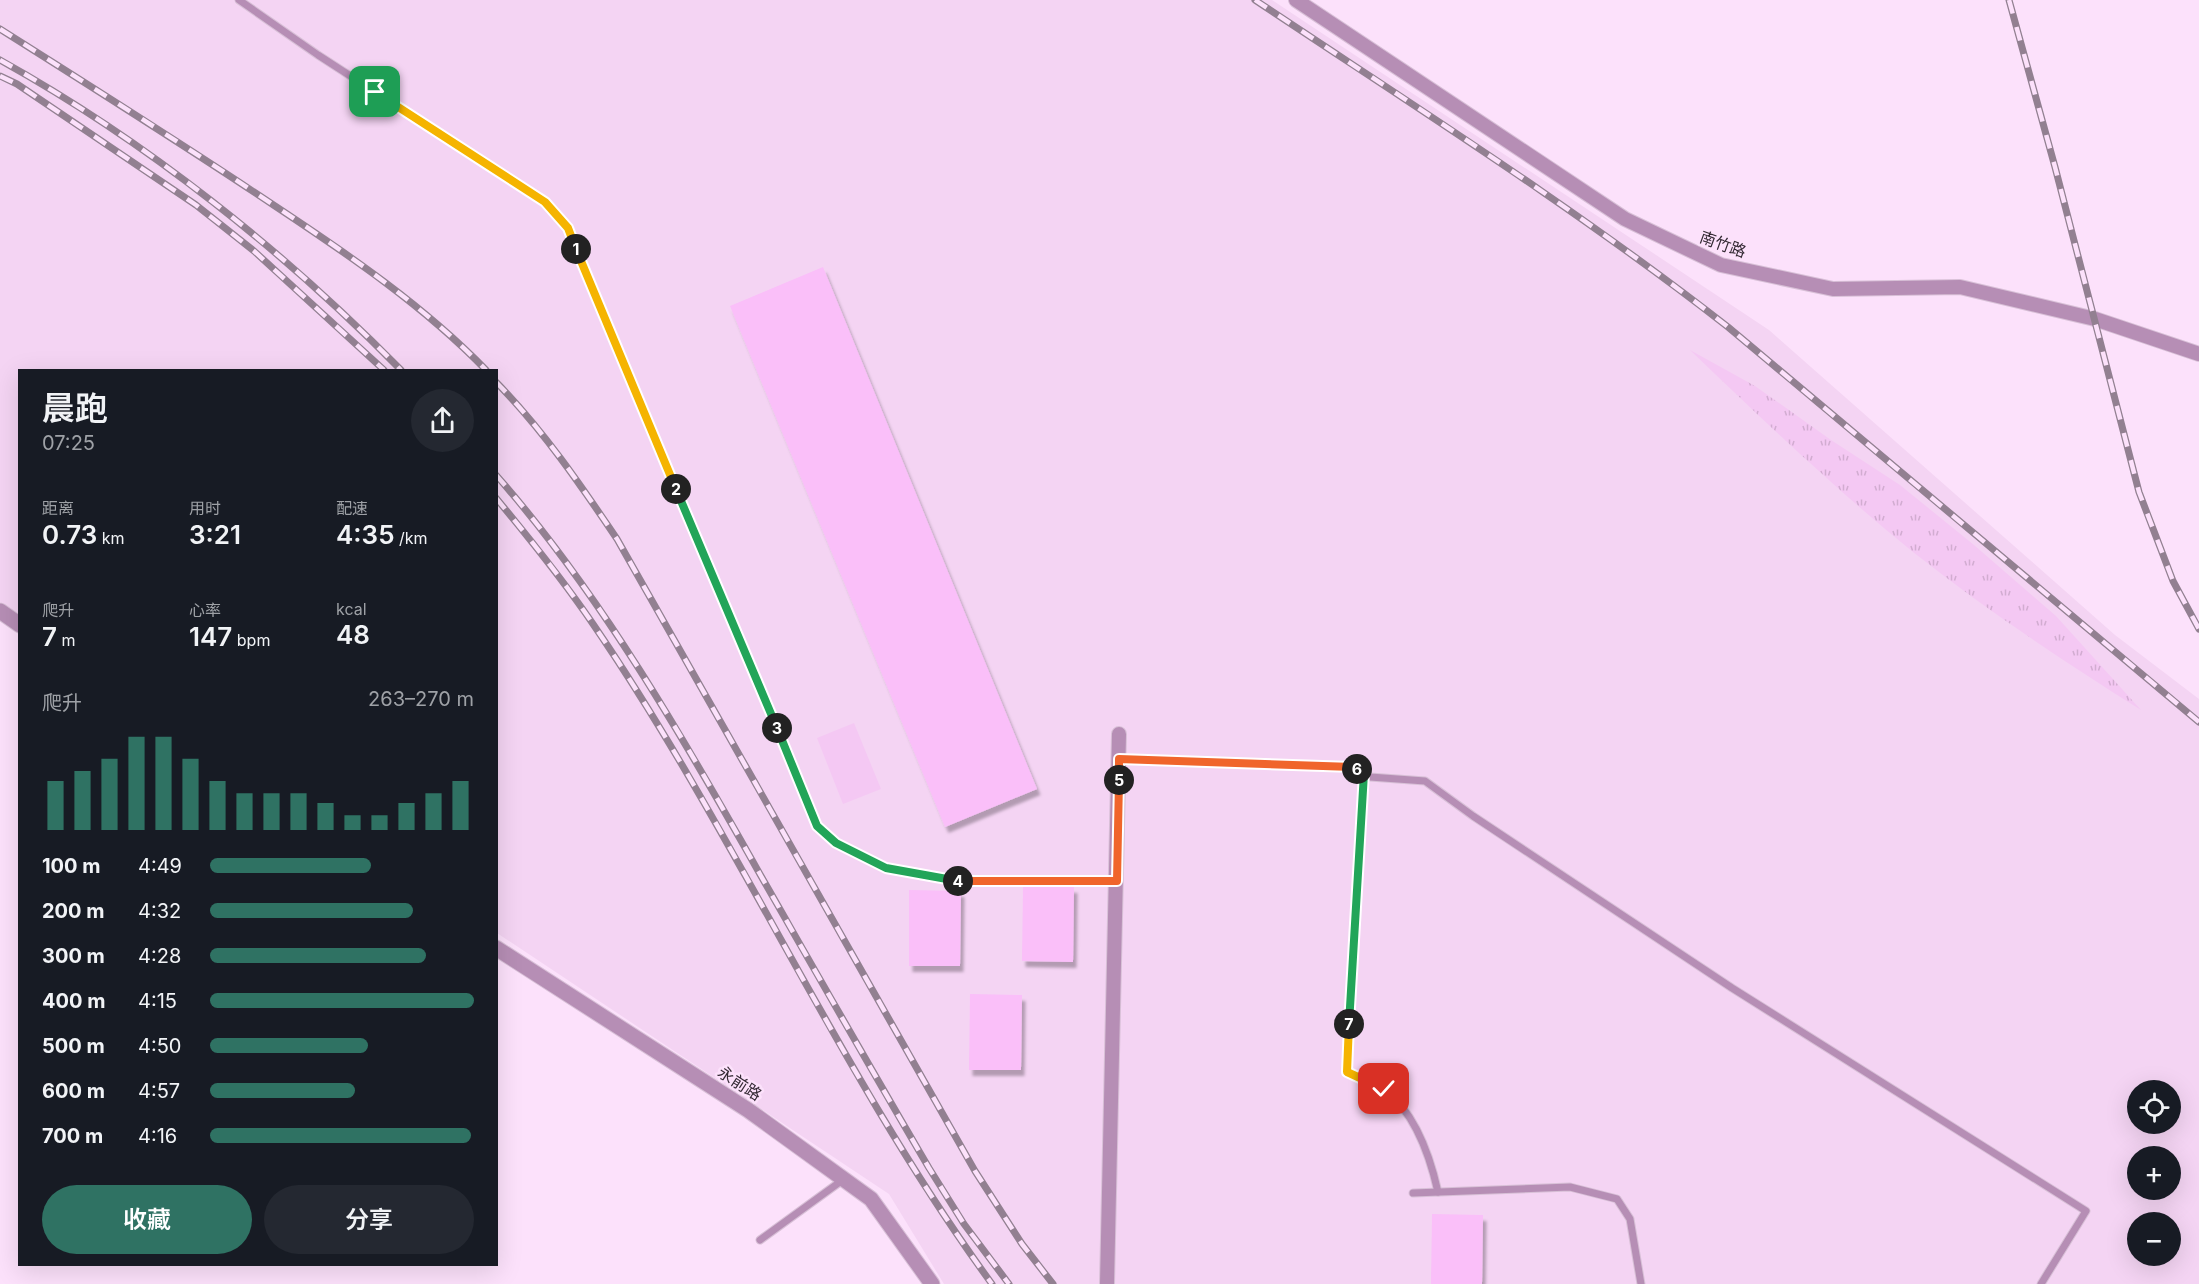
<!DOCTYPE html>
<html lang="zh">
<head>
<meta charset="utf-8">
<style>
  body { margin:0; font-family:Inter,"Noto Sans SC",sans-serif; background:#242831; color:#f1f3f6; height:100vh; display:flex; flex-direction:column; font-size:22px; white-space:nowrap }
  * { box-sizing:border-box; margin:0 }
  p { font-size:20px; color:#9ea1a6 }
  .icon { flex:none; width:33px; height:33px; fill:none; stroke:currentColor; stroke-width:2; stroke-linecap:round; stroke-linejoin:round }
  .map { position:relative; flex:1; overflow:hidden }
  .drawer { position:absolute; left:18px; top:369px; width:480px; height:897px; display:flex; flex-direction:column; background:#171b24; border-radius:0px; box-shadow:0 6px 24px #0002 }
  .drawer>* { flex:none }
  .buttons { position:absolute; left:2127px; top:1080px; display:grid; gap:12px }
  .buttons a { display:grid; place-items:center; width:54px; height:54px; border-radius:50%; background:#171b24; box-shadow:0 6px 24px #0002; font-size:30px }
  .pin { position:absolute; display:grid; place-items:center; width:51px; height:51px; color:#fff; margin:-26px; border-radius:12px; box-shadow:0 3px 9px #0006 }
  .km { position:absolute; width:30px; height:30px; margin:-15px; border-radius:50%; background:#222; color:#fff; font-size:16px; line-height:30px; text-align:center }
  .round { display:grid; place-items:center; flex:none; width:63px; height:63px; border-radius:32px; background:#242831 }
  .headline { display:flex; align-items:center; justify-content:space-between; height:102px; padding:0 24px }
  h1 { font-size:33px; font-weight:600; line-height:45px }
  .stats { display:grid; grid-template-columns:repeat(3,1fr); gap:9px; height:102px; padding:6px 24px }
  .stats div { display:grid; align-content:center }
  .stats b { font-size:26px; font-weight:600 }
  .stats small { font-size:16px; font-weight:400 }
  .stats p { font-size:16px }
  .chart { height:168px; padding:12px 24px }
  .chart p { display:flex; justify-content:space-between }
  .chart svg { width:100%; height:108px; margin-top:6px; stroke:#2f7263; stroke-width:6 }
  .primary-button { display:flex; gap:12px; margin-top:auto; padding:12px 24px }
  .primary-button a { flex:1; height:69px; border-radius:36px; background:#2f7263; color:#fff; font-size:24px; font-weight:600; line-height:69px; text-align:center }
  .primary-button a+a { background:#242831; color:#f1f3f6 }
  ul { padding:0 24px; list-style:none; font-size:20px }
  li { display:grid; grid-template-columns:96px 72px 1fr; align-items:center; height:45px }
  li i { height:15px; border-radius:8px; background:#2f7263 }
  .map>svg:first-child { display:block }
</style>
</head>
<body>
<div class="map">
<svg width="2199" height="1284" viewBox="0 0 2199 1284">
  <defs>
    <pattern id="grass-tufts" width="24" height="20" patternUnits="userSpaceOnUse" patternTransform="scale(1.5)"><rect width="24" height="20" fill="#f4c8f3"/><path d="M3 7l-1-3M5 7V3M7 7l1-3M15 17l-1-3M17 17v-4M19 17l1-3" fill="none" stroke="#d2acd1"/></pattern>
    <filter id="shadow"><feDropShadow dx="3.5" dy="6" stdDeviation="1.5" flood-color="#0004"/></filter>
  </defs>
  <rect width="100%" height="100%" fill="#fce1fb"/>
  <path fill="#f4d4f3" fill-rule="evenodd" d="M0 0H1272L1769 330 2115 635 2199 699V1284H944L889 1194 497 933 496 370H20L19 615 0 602ZM2138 1090H2170V1124H2138ZM2138 1156H2170V1190H2138ZM2138 1222H2170V1256H2138Z"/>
  <path fill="url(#grass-tufts)" d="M1690 350 1755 386 1831 440 1900 485 1974 545 2056 616 2141 710C2063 661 1985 609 1913 552 1835 489 1762 419 1690 350Z"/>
  <polygon fill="#f4c8f3" points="854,723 881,789 843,804 817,738"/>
  <g fill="#fabff9" filter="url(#shadow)">
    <polygon points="823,267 1037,789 945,827 730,306"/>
    <polygon points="1023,887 1074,887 1073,962 1022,961"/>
    <polygon points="909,890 961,891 960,966 909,966"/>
    <polygon points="970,994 1022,995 1021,1070 969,1070"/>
    <polygon points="1432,1214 1483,1215 1482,1284 1431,1284"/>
  </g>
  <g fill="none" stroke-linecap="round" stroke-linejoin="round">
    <g stroke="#d8c0d7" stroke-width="9">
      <g id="service">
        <polyline points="239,0 318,55 545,202 568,228 817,826 836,843 886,868 953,881 1117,881"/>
        <polyline points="1119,759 1353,767 1370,777 1425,781 1473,816 1732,988 2086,1211 2041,1284"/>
        <path d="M1364 773 1347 1073C1358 1078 1375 1082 1385 1090 1415 1113 1430 1156 1438 1192"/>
        <polyline points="1413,1193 1570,1187 1617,1199 1630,1219 1641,1284"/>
        <polyline points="760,1240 844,1179"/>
      </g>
    </g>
    <g stroke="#d8c0d7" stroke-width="16">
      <g id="minor">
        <polyline points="1296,0 1625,219 1721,265 1833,289 1960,287 2095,319 2199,354"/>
        <polyline points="1107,1284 1119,734"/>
      </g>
    </g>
    <g stroke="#d8c0d7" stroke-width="17">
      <g id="tertiary">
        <polyline points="0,611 20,625"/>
        <polyline points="496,948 748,1110 871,1199 932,1284"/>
      </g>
    </g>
    <use href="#service" stroke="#b68eb5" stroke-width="7"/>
    <use href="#minor" stroke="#b68eb5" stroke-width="14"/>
    <use href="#tertiary" stroke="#b68eb5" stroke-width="15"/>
    <g stroke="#928091" stroke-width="7">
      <g id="rail">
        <path d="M1255 0C1414 106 1577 209 1728 327L2199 722"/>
        <polyline points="2009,0 2055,167 2139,492 2173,581 2199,629"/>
        <path d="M0 29C92 87 184 145 275 206 349 255 424 306 486 370"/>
        <path d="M0 60C146 141 284 251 401 370"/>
        <polyline points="0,76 17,84 196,205 254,251 384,370"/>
        <path d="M496 382C543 430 580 484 617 539L975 1171 1022 1244 1053 1284"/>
        <path d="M496 475C600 593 684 739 761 876 817 974 872 1071 929 1168L964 1224 1009 1284"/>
        <path d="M496 498C530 539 563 580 593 624 738 836 840 1076 992 1284"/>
      </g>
    </g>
    <use href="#rail" stroke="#fce1fb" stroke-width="4.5" stroke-dasharray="14" stroke-linecap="butt"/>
  </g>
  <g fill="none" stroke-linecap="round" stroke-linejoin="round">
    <g stroke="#fff" stroke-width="12">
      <polyline id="split-1" points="375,92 545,202 568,228 576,249"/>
    </g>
    <g stroke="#fff" stroke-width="12">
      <polyline id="split-2" points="576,249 676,489"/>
    </g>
    <g stroke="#fff" stroke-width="12">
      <polyline id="split-3" points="676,489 777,728"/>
    </g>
    <g stroke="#fff" stroke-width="12">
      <polyline id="split-4" points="777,728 817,826 836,843 886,868 958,881"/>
    </g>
    <g stroke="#fff" stroke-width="12">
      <polyline id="split-5" points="958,881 1117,881 1119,780"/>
    </g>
    <g stroke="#fff" stroke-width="12">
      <polyline id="split-6" points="1119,780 1119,759 1353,767 1357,769"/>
    </g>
    <g stroke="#fff" stroke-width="12">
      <polyline id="split-7" points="1349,1024 1364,773 1357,769"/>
    </g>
    <g stroke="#fff" stroke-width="12">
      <polyline id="split-8" points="1349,1024 1347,1072 1384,1089"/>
    </g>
    <use href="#split-1" stroke="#f5b400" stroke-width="8"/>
    <use href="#split-2" stroke="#f5b400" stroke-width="8"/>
    <use href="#split-3" stroke="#22a559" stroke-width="8"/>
    <use href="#split-4" stroke="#22a559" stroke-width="8"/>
    <use href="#split-5" stroke="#f0652b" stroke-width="8"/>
    <use href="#split-6" stroke="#f0652b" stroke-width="8"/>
    <use href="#split-7" stroke="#22a559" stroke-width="8"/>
    <use href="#split-8" stroke="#f5b400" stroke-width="8"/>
  </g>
  <g text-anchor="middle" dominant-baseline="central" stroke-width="5" stroke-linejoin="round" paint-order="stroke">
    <g font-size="16" fill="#332933" stroke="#fce1fb">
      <text transform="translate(1723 244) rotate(20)">南竹路</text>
      <text transform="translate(740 1083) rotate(33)">永前路</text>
    </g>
  </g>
</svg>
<div class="buttons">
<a><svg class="icon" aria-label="locate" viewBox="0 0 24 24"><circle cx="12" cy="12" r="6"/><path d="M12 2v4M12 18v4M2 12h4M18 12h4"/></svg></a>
<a>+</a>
<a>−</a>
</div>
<div class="pin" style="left:375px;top:92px;background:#1e9e55"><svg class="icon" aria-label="arrive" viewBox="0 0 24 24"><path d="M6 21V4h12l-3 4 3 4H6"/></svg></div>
<div class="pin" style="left:1384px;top:1089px;background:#d93025"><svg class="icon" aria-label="check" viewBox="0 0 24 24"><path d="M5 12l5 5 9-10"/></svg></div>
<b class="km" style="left:576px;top:249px">1</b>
<b class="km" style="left:676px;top:489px">2</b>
<b class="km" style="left:777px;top:728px">3</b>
<b class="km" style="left:958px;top:881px">4</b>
<b class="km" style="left:1119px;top:780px">5</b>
<b class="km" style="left:1357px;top:769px">6</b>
<b class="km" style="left:1349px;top:1024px">7</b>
<section class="drawer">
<div class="headline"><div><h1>晨跑</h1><p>07:25</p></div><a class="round"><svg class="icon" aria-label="share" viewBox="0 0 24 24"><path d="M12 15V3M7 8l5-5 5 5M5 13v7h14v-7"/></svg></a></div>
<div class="stats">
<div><p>距离</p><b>0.73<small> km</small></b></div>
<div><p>用时</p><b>3:21</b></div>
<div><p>配速</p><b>4:35<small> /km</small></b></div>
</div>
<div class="stats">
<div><p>爬升</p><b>7<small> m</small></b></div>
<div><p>心率</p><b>147<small> bpm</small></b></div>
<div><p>kcal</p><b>48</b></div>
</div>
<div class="chart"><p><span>爬升</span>263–270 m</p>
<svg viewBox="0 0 160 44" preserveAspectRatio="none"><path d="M5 44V24M15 44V20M25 44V15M35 44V6M45 44V6M55 44V15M65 44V24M75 44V29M85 44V29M95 44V29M105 44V33M115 44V38M125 44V38M135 44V33M145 44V29M155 44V24"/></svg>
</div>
<ul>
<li><b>100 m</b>4:49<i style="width:61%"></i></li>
<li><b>200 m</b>4:32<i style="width:77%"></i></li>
<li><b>300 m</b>4:28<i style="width:82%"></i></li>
<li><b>400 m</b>4:15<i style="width:100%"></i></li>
<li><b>500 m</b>4:50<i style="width:60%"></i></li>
<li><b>600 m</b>4:57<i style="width:55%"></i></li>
<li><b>700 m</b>4:16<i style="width:99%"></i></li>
</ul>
<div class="primary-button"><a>收藏</a><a>分享</a></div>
</section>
</div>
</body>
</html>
